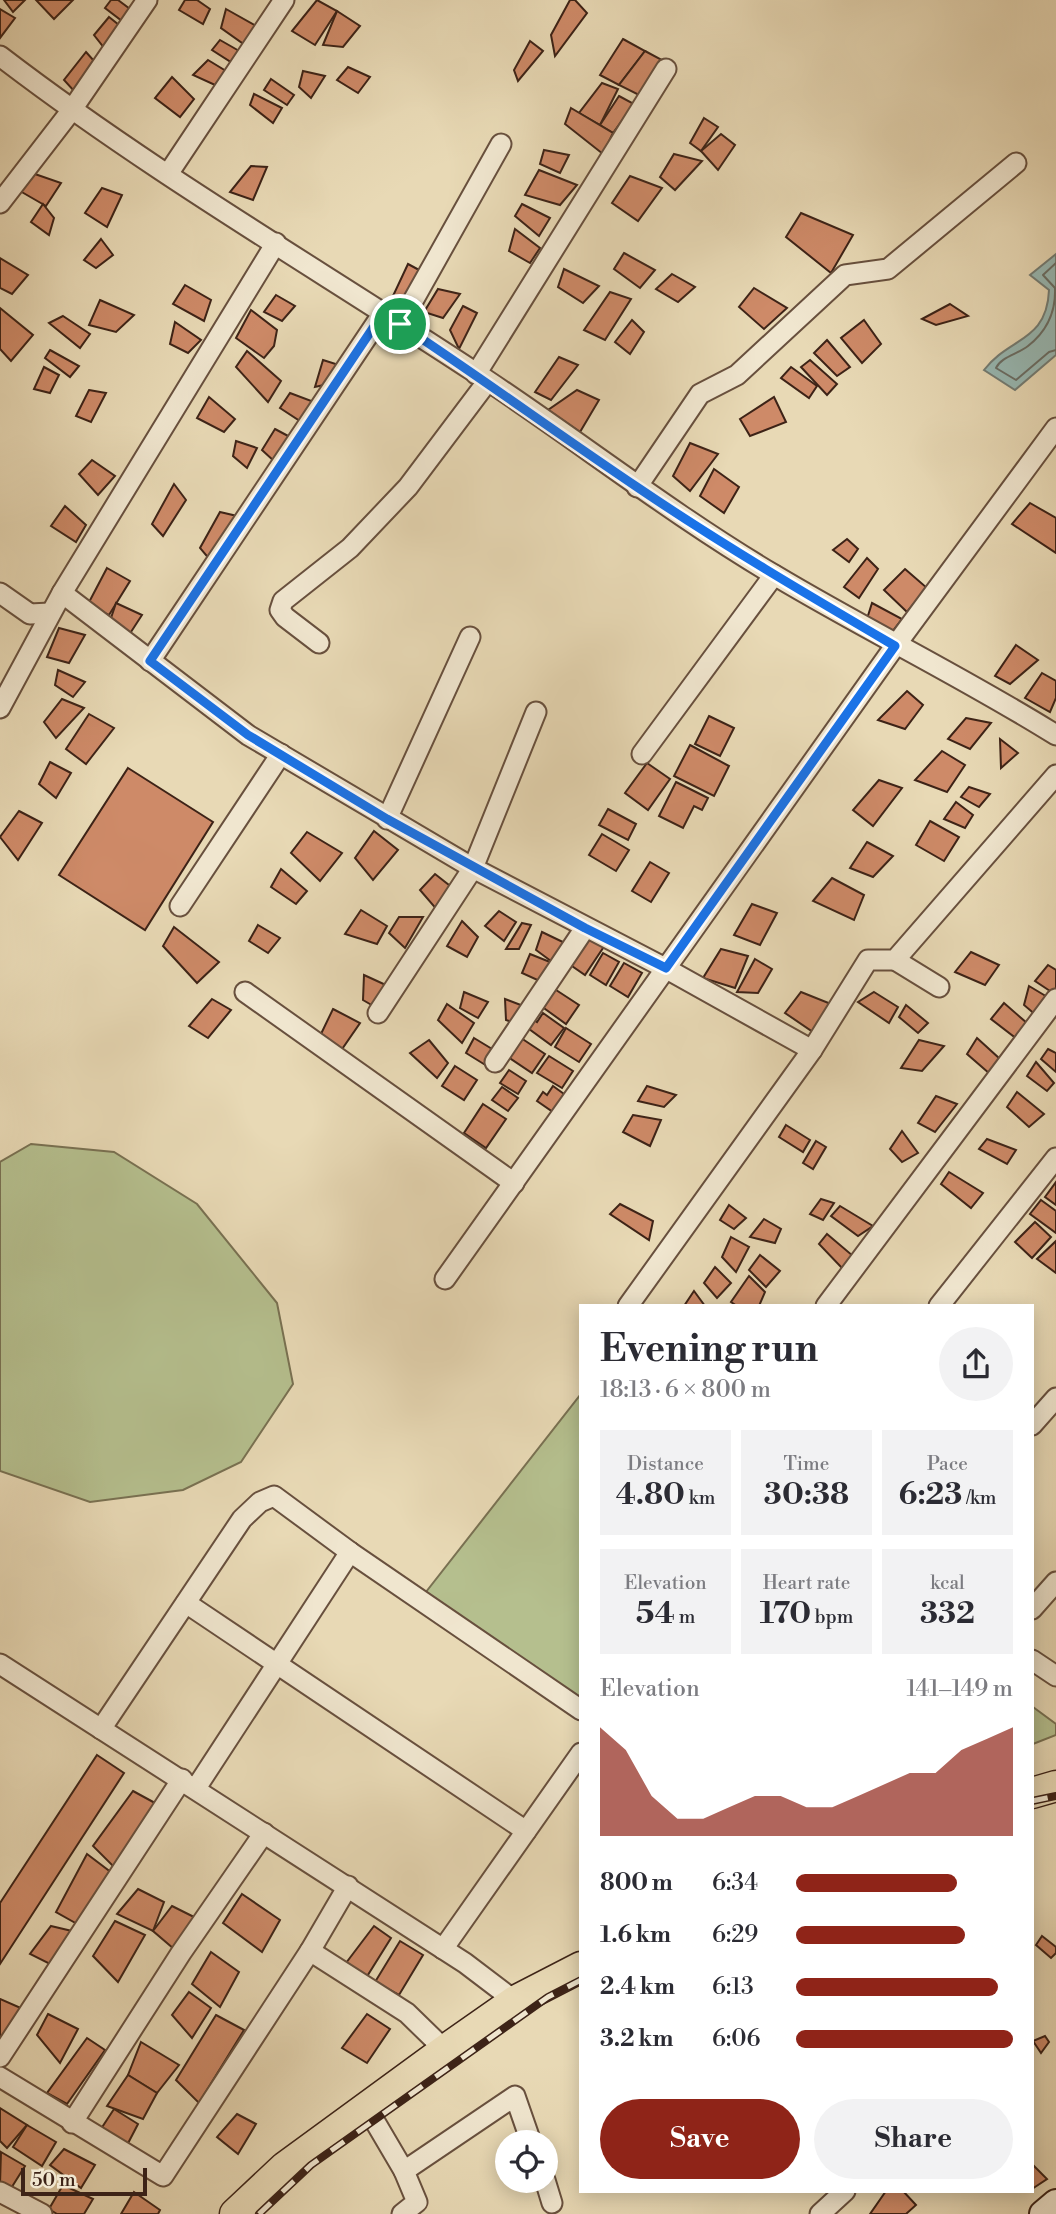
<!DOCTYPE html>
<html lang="en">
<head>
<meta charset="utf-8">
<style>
  body { margin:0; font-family:"Libre Bodoni",serif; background:#f2f2f3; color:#2b2b33; height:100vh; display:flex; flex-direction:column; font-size:26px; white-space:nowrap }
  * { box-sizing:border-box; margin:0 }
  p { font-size:23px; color:#7c7c81 }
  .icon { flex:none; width:38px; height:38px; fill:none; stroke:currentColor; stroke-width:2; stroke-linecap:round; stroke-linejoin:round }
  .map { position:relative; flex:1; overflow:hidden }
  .drawer { position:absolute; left:579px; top:1304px; width:455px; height:889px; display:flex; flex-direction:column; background:#fff; border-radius:0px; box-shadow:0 4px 18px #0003 }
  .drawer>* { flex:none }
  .tools { position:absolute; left:495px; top:2130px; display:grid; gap:14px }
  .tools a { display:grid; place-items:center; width:63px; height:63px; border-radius:50%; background:#fff; box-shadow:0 4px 18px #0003; font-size:35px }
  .scale { position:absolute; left:21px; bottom:18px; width:126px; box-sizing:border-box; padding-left:7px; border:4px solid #3d2317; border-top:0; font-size:19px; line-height:24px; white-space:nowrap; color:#3d2317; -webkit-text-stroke:5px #f0e6cf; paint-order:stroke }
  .pin { position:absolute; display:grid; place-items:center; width:60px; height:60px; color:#fff; margin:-30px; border:4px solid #fff; border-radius:50%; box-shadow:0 2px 7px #0007 }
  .round { display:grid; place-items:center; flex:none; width:74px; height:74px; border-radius:37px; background:#f2f2f3 }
  .headline { display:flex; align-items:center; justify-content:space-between; height:119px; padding:0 21px }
  h1 { font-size:38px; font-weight:700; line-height:52px }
  .stats { display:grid; grid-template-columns:repeat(3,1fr); gap:10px; height:119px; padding:7px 21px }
  .stats div { display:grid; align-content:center; border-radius:0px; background:#f2f2f3; text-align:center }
  .stats b { font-size:30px; font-weight:700 }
  .stats small { font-size:19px; font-weight:400 }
  .stats p { font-size:19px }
  .chart { height:196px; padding:14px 21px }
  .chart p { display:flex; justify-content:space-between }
  .chart svg { width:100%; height:126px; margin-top:7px; fill:#8f2418; opacity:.7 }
  .primary-button { display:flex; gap:14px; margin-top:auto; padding:14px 21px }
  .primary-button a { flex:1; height:80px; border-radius:42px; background:#8f2418; color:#fff; font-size:28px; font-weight:700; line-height:80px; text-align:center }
  .primary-button a+a { background:#f2f2f3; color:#2b2b33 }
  ul { padding:0 21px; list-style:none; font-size:23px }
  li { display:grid; grid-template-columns:112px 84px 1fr; align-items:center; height:52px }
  li i { height:18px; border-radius:9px; background:#8f2418 }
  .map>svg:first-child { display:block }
</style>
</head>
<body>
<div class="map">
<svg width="1056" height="2214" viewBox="0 0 1056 2214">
  <rect width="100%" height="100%" fill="#e8d9b5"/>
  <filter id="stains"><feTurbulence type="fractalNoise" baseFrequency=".00286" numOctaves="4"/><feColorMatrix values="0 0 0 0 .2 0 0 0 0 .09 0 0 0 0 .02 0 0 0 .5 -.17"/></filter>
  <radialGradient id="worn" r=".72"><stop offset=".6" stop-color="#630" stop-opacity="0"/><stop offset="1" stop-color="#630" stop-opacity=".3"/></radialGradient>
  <g fill="#b5bf8e" stroke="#797152" stroke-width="2">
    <polygon points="31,1144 114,1152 197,1204 277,1303 293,1384 241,1462 183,1490 90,1502 0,1471 0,1162"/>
    <polygon points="581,1394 581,1721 415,1606"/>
    <polygon points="1033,1707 1056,1724 1056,1735 1033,1744"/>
  </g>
  <path fill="#98b9b4" stroke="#747d75" stroke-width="2" d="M1056 254V355L1015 390 984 370C1009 337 1047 342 1049 290L1030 275Z"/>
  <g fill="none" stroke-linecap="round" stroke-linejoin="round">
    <path stroke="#6a6e66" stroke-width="2" d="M1056 263 1043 275 1055 288C1056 312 1047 331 1028 346 1018 354 1001 357 996 368L1016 380 1049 352 1056 350"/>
  </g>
  <g fill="#ce8a68" stroke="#3d2317" stroke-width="2">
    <polygon points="4,0 25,0 13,12"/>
    <polygon points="36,0 73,0 54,19"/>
    <polygon points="111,0 118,0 130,9 122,21 105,8"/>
    <polygon points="185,0 197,0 210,9 203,24 179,10"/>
    <polygon points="317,0 337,11 315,45 292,31"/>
    <polygon points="570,0 575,0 587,13 555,56 551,35"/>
    <polygon points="0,9 15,18 0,38"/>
    <polygon points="226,9 258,27 245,45 221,28"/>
    <polygon points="337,11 360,26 343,47 323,45"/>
    <polygon points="109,17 119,25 105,49 94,35"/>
    <polygon points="623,39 645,51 619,85 600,75"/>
    <polygon points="220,40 241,52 234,64 212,50"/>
    <polygon points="530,41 543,51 518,81 514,70"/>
    <polygon points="645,51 662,60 639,95 619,85"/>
    <polygon points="86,52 95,62 74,91 64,80"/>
    <polygon points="208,60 226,71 215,85 193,75"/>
    <polygon points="348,67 370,77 358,93 337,80"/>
    <polygon points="303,71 325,76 311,98 299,87"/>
    <polygon points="172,77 194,99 180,117 155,98"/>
    <polygon points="271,79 294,95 287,105 264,90"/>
    <polygon points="602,83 618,89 600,125 579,113"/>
    <polygon points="254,94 282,108 273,123 250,105"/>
    <polygon points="619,96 634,104 613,133 600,125"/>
    <polygon points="571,108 613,133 603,154 565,124"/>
    <polygon points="704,118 718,127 701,151 690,143"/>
    <polygon points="721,134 735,145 718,170 701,151"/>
    <polygon points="544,150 569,155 560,173 540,164"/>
    <polygon points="674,154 702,161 675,190 660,177"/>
    <polygon points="251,166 267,167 253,200 230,192"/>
    <polygon points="539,170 577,185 560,205 525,195"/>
    <polygon points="32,173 61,183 46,206 20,191"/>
    <polygon points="630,176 662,188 638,221 612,203"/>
    <polygon points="102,188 122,195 107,227 85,213"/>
    <polygon points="43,204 54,218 49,235 31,222"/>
    <polygon points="522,204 550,218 539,236 515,216"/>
    <polygon points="801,213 853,235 831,273 786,237"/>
    <polygon points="515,229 540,248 530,263 509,251"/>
    <polygon points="101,239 113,255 96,268 84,260"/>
    <polygon points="624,253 655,270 640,288 614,269"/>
    <polygon points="0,258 28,275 12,294 0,288"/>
    <polygon points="408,264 421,271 406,299 392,298"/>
    <polygon points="564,269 599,286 583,303 558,287"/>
    <polygon points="672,274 695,287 678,302 656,289"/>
    <polygon points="185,285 211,300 204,321 173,304"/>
    <polygon points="754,288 787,308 764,329 739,307"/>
    <polygon points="438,289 460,294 443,318 424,312"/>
    <polygon points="610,292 631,299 605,340 584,330"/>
    <polygon points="276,295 295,306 282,321 264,312"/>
    <polygon points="100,300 134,315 116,332 89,325"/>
    <polygon points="950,304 968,316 936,325 922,319"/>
    <polygon points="463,306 477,313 459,349 450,330"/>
    <polygon points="0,308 33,335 11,361 0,349"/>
    <polygon points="251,310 277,330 274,346 264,358 236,338"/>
    <polygon points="63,316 90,334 80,348 49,323"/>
    <polygon points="632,320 644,332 630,354 615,342"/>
    <polygon points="864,320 881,344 862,363 841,338"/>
    <polygon points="175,322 201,340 188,353 170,344"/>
    <polygon points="827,340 850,367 837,376 814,353"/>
    <polygon points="50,350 79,366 70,377 45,358"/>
    <polygon points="247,351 281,381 268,402 236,367"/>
    <polygon points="559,357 578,365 551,400 535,392"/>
    <polygon points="323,360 339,365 328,384 315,387"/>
    <polygon points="810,360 837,384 827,395 801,367"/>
    <polygon points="44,367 59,375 50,393 34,389"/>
    <polygon points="791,367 817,386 809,398 781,378"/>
    <polygon points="89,390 106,393 91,422 76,416"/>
    <polygon points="577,390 599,400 580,432 548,410"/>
    <polygon points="290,393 314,402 303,423 280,408"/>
    <polygon points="209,397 235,419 224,432 197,418"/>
    <polygon points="774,397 786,422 750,436 740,419"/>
    <polygon points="275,429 290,437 275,462 262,450"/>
    <polygon points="236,441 257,448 247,468 233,456"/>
    <polygon points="690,443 718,454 690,491 673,476"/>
    <polygon points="92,460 115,476 98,495 79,474"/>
    <polygon points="714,469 739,487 724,513 700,496"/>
    <polygon points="174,484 186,500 163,536 152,524"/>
    <polygon points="1030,503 1056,518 1056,553 1012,524"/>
    <polygon points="65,506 86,525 76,542 51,526"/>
    <polygon points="220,512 237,516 211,561 200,548"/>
    <polygon points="847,539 858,549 849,562 833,550"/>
    <polygon points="867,558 878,569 859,598 844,587"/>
    <polygon points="107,568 130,581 109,615 87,606"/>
    <polygon points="905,569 927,588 907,612 884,590"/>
    <polygon points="116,603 142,615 129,635 109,624"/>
    <polygon points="872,603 902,619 889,636 866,622"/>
    <polygon points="59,628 85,635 69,663 47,657"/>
    <polygon points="1016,645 1038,660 1010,684 995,676"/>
    <polygon points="58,670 85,682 73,697 55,685"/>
    <polygon points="1042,673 1056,681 1056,698 1050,712 1025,698"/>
    <polygon points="907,691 923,705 905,729 878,720"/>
    <polygon points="62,699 84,708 56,738 44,722"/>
    <polygon points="89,714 114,728 86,764 66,749"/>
    <polygon points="709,716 734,728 720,756 695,744"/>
    <polygon points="966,718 991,723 970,749 948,739"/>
    <polygon points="1000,739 1018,753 1001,768"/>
    <polygon points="690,745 729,766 714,796 674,776"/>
    <polygon points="942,751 965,765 947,792 915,780"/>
    <polygon points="50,762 71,773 56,798 39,784"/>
    <polygon points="647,763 670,779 648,810 625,793"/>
    <polygon points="128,768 213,822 145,930 59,875"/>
    <polygon points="879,780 902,788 873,826 853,810"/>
    <polygon points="676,782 708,798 702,810 694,806 683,828 659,816"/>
    <polygon points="969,787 990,794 979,807 961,797"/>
    <polygon points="956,802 973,815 965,828 944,819"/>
    <polygon points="608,809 636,824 628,840 599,825"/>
    <polygon points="19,811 42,823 18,860 0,837"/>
    <polygon points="930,821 959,837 944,861 916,845"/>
    <polygon points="374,831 398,850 373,880 355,858"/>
    <polygon points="307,832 342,853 320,881 291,853"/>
    <polygon points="602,834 629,850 616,871 589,855"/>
    <polygon points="867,842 893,856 873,877 850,868"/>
    <polygon points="650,862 669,873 651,902 632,891"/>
    <polygon points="281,869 307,891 296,904 271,887"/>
    <polygon points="435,874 454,889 438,911 420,890"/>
    <polygon points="832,878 864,895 854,920 813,901"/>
    <polygon points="752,904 777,913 760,945 734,935"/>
    <polygon points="361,910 387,926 377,944 345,934"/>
    <polygon points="499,911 516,922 504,941 485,926"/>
    <polygon points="399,917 423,917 405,948 389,933"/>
    <polygon points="462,921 478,937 467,957 447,946"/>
    <polygon points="522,923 531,925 519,949 506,949"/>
    <polygon points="258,925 280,938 268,953 249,941"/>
    <polygon points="174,927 219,962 197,983 163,946"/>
    <polygon points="542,932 567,944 555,964 536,950"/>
    <polygon points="588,934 605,945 585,975 569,964"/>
    <polygon points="721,949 748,956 735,988 703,978"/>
    <polygon points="971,952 999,965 985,985 955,972"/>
    <polygon points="603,953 619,962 606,985 590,975"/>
    <polygon points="530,954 555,964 544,983 522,973"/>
    <polygon points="755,959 772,969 758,993 737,992"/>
    <polygon points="624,963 642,973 628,997 610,986"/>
    <polygon points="1048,965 1056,970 1056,989 1053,993 1035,981"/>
    <polygon points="364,975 388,986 375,1007 363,1000"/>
    <polygon points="1029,986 1049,998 1037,1016 1024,1005"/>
    <polygon points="553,988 579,1005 566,1024 541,1006"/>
    <polygon points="464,992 488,1002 478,1018 460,1008"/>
    <polygon points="801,992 831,1004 813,1032 785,1013"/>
    <polygon points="874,992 898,1007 889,1023 858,1002"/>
    <polygon points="212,999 231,1010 208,1038 189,1026"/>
    <polygon points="505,999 526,1007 515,1023 506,1020"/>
    <polygon points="1004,1003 1028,1024 1017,1039 991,1019"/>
    <polygon points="447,1004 474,1023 462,1043 438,1020"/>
    <polygon points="906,1005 928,1023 918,1033 899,1017"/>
    <polygon points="333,1009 360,1023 340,1052 320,1036"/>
    <polygon points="543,1013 564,1028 551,1045 525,1026 531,1018 537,1022"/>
    <polygon points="566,1028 591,1044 579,1062 555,1047"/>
    <polygon points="515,1034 545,1054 532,1073 502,1053"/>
    <polygon points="474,1038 497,1052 487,1066 466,1053"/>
    <polygon points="977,1038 1000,1059 990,1074 967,1054"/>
    <polygon points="429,1040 448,1063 437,1078 410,1053"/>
    <polygon points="919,1040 944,1046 922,1071 901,1068"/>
    <polygon points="1048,1049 1056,1053 1056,1072 1041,1059"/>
    <polygon points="549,1056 573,1071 562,1088 537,1073"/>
    <polygon points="1036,1062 1054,1083 1047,1091 1027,1076"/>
    <polygon points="455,1066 477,1080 464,1100 442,1086"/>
    <polygon points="509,1070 526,1081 518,1094 500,1083"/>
    <polygon points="553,1086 564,1094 553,1112 537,1101 543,1092 547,1095"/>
    <polygon points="647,1086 676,1095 664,1107 638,1101"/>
    <polygon points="502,1087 518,1098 508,1111 492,1100"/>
    <polygon points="1017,1092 1044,1114 1029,1127 1007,1107"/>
    <polygon points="936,1096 957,1104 935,1132 918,1123"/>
    <polygon points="483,1104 506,1119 486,1148 464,1133"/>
    <polygon points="633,1115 661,1120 650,1146 623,1132"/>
    <polygon points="786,1125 810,1140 803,1152 779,1137"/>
    <polygon points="902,1131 918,1153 902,1162 890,1149"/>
    <polygon points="987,1139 1016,1150 1007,1164 979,1149"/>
    <polygon points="816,1141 826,1147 813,1169 803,1163"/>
    <polygon points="949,1172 983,1193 971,1208 941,1184"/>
    <polygon points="1056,1182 1056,1205 1045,1197"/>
    <polygon points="821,1199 834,1203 823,1220 810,1214"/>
    <polygon points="1041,1200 1056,1211 1056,1233 1030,1214"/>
    <polygon points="620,1204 653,1221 649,1240 610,1214"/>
    <polygon points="729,1205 746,1218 734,1229 720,1220"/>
    <polygon points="840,1206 873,1226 858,1236 831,1216"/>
    <polygon points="764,1219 781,1229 775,1243 750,1237"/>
    <polygon points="1035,1222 1051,1237 1032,1258 1015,1242"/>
    <polygon points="827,1234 853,1256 842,1268 819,1244"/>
    <polygon points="731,1237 749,1247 736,1272 722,1257"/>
    <polygon points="1056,1241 1056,1273 1037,1259"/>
    <polygon points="760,1255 780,1271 766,1287 749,1270"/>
    <polygon points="715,1267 731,1283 717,1298 704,1283"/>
    <polygon points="749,1276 765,1292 759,1306 737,1306 731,1302"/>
    <polygon points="694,1291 705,1306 684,1306"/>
    <polygon points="97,1755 124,1773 0,1964 0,1903"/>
    <polygon points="133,1791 155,1803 116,1869 93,1846"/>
    <polygon points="87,1854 112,1873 79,1925 56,1912"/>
    <polygon points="138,1889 164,1902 153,1931 117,1914"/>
    <polygon points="242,1894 280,1920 262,1952 223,1923"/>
    <polygon points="172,1906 194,1917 174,1949 153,1931"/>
    <polygon points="115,1921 145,1935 118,1982 93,1956"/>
    <polygon points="51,1926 76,1932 56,1967 30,1954"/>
    <polygon points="374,1926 391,1938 366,1978 346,1963"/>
    <polygon points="1042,1936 1056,1947 1056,1953 1051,1958 1036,1945"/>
    <polygon points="400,1941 423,1955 399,1995 375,1982"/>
    <polygon points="211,1952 239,1972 220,2007 192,1984"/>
    <polygon points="189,1992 211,2008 192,2038 172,2015"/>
    <polygon points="0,1999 23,2009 0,2048"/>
    <polygon points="48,2014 78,2029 60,2063 37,2035"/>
    <polygon points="367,2014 390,2029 367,2063 342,2048"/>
    <polygon points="216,2015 244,2030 199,2103 176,2080"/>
    <polygon points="1045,2036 1049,2042 1041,2053 1033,2041"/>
    <polygon points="87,2038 105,2050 67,2104 47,2093"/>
    <polygon points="141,2042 179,2065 157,2093 128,2075"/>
    <polygon points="128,2075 157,2093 143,2119 107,2106"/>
    <polygon points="0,2108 27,2125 7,2148 0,2141"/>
    <polygon points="114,2109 138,2124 124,2151 97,2135"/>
    <polygon points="237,2114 256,2124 238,2154 217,2137"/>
    <polygon points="27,2125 56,2142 42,2166 13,2147"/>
    <polygon points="64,2149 95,2165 81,2188 50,2165"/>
    <polygon points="1,2152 25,2166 10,2190 0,2184"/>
    <polygon points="1032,2164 1047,2179 1032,2189"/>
    <polygon points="63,2185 93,2199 84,2214 57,2214 49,2209"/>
    <polygon points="886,2191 903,2191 916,2205 906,2214 870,2214"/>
    <polygon points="134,2192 160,2210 158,2214 121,2214"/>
  </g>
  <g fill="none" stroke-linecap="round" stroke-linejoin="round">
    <g stroke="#68503e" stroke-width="23">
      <g id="street">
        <path d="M0 56C150 171 315 267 473 371 575 438 671 514 776 576 868 631 965 678 1056 735"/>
        <polyline points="168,174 284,0"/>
        <polyline points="0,203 71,111 147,0"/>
        <polyline points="400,324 501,144"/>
        <polyline points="476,374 666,69"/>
        <polyline points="637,487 700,394 737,375 845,275 888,269 1016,163"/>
        <polyline points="0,593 30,614 50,613"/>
        <polyline points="62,593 248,735 473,868 665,968 812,1050"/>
        <polyline points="319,643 285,617 280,610 283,601 350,548 408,487 487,382"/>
        <polyline points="150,661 383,313"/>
        <polyline points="0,708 62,593 276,243"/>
        <polyline points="642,754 774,575"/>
        <polyline points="387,819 470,637"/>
        <polyline points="180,906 281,754"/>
        <polyline points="895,960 939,987"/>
        <polyline points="245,992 514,1183"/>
        <polyline points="378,1013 473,868 536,712"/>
        <polyline points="495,1062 585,928"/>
        <polyline points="445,1279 895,646 1056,428"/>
        <polyline points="628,1306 812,1050 868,960 895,960 1056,775"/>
        <polyline points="826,1306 1056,999"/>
        <polyline points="939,1306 1056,1158"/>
        <polyline points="1032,1425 1056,1398"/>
        <polyline points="186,1603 526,1831"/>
        <polyline points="1032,1609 1056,1582"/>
        <polyline points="1032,1660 1056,1676"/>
        <polyline points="0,1664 465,1963 515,2001"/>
        <polyline points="101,1729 242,1519 260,1502 274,1496 350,1552 581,1710"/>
        <polyline points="196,1788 350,1552"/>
        <polyline points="443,1949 581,1753"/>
        <polyline points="310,1951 407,2013 445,2050"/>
        <polyline points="0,2057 182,1779"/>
        <polyline points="0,2077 163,2176 310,1951 348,1886"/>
        <polyline points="374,2120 404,2171"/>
        <polyline points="72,2123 181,1953 264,1833"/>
        <polyline points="545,2180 552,2203"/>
        <polyline points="0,2192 42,2214"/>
        <polyline points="402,2214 417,2202 404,2171 515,2096 531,2142"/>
        <polyline points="820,2214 845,2191"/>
      </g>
    </g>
    <g stroke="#3d2317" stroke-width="30">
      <polyline id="secondary" points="1043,2214 1056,2203"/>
    </g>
    <g stroke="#3d2317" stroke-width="33">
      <g id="primary">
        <polyline points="1032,1793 1056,1786"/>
        <polyline points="235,2214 285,2167 445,2050 515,2001 581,1967"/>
      </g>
    </g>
    <use href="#street" stroke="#f0e6cf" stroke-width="19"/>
    <use href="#secondary" stroke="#f0e6cf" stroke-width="26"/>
    <use href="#primary" stroke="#e8d9b5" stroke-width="30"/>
    <g stroke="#3d2317" stroke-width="8">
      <g id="rail">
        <polyline points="1032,1801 1056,1796"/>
        <polyline points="259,2214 311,2165 548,1997 581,1980"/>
      </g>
    </g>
    <use href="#rail" stroke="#f0e6cf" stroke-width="5" stroke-dasharray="16" stroke-linecap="butt"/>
  </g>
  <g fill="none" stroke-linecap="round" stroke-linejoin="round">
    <g stroke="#fff" stroke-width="14">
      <path id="route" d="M383 313C469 369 552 430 637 487 721 544 808 595 895 646L666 968 585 928 387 819 248 735 150 661Z"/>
    </g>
    <use href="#route" stroke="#1a73e8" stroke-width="9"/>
  </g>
  <rect width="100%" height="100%" filter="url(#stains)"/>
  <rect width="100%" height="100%" fill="url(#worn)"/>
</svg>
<div class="tools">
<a><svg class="icon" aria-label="locate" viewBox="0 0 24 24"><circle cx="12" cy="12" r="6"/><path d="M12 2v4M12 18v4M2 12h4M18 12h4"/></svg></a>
</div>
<div class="scale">50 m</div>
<div class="pin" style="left:400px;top:324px;background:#1e9e55"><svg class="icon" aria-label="arrive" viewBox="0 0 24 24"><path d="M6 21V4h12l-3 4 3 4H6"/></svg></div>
<section class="drawer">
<div class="headline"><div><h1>Evening run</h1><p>18:13 · 6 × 800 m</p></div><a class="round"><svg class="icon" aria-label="share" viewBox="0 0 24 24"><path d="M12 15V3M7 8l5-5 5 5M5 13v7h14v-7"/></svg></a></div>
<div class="stats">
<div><p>Distance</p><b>4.80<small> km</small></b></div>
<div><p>Time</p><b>30:38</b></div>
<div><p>Pace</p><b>6:23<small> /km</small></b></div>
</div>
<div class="stats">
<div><p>Elevation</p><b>54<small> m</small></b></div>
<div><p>Heart rate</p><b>170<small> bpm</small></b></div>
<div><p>kcal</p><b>332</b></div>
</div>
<div class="chart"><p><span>Elevation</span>141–149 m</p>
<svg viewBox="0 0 160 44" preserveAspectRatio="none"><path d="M0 44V6L10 14L20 30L30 38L40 38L50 34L60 30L70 30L80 34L90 34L100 30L110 26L120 22L130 22L140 14L150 10L160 6V44z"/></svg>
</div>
<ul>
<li><b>800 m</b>6:34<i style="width:74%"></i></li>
<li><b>1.6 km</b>6:29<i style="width:78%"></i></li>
<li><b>2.4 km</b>6:13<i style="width:93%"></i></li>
<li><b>3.2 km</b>6:06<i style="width:100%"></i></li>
</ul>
<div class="primary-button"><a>Save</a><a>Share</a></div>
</section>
</div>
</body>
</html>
